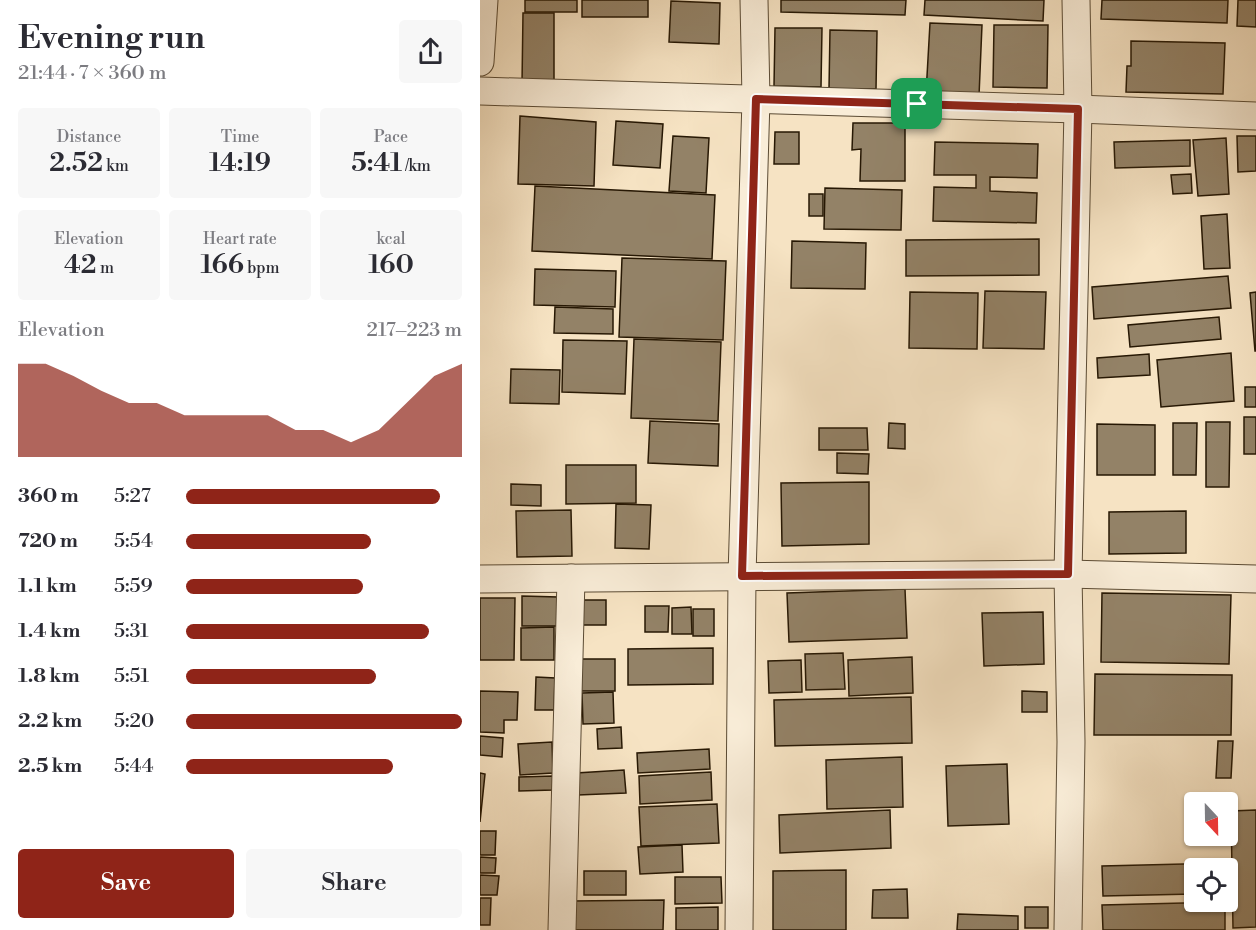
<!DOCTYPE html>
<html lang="en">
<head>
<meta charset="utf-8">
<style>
  body { margin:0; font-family:"Libre Bodoni",serif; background:#f7f7f7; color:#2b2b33; height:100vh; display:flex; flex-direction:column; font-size:22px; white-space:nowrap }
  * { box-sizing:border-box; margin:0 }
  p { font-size:20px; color:#7c7c81 }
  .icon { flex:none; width:33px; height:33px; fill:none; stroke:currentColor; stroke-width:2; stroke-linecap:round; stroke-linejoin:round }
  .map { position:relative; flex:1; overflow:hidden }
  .drawer { display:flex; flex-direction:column; background:#fff; width:480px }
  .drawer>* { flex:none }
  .needle { width:39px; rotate:158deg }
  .tools { position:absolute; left:704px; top:792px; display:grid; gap:12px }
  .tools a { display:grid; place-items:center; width:54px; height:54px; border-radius:6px; background:#fff; box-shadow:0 2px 4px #0004; font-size:30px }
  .pin { position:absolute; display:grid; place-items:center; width:51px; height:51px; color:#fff; margin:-26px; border-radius:12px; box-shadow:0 3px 9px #0006 }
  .round { display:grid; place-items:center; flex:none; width:63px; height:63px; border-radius:6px; background:#f7f7f7 }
  .overview { display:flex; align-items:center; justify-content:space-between; height:102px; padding:0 18px }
  h1 { font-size:33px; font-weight:600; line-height:45px }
  .metrics { display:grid; grid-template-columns:repeat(3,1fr); gap:9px; height:102px; padding:6px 18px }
  .metrics div { display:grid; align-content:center; border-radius:6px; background:#f7f7f7; text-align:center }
  .metrics b { font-size:26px; font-weight:600 }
  .metrics small { font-size:16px; font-weight:400 }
  .metrics p { font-size:16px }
  .chart { height:168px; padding:12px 18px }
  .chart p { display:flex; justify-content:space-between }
  .chart svg { width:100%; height:108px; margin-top:6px; fill:#8f2418; opacity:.7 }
  .cta { display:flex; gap:12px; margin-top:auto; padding:12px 18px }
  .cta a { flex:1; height:69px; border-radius:6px; background:#8f2418; color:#fff; font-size:24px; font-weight:600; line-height:69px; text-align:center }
  .cta a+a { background:#f7f7f7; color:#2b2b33 }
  ul { padding:0 18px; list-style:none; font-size:20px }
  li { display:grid; grid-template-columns:96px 72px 1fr; align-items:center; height:45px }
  li i { height:15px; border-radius:8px; background:#8f2418 }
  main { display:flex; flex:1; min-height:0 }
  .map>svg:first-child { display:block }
</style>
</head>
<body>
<main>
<section class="drawer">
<div class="overview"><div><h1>Evening run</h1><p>21:44 · 7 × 360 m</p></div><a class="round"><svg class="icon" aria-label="share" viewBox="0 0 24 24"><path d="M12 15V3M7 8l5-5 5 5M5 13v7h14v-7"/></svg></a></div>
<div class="metrics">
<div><p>Distance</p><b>2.52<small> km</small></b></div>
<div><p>Time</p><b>14:19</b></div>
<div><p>Pace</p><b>5:41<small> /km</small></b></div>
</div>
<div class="metrics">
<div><p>Elevation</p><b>42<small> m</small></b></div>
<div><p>Heart rate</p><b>166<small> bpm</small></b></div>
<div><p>kcal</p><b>160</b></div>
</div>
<div class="chart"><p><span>Elevation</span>217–223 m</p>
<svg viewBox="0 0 160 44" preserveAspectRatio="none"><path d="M0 44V6L10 6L20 11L30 17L40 22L50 22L60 27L70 27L80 27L90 27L100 33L110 33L120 38L130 33L140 22L150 11L160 6V44z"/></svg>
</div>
<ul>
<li><b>360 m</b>5:27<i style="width:92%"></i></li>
<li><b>720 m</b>5:54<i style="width:67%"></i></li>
<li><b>1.1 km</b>5:59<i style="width:64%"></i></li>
<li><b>1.4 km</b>5:31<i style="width:88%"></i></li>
<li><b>1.8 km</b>5:51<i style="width:69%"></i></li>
<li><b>2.2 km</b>5:20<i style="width:100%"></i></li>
<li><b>2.5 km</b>5:44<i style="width:75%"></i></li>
</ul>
<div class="cta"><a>Save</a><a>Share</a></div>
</section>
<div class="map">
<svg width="776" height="930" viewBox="0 0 776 930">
  <rect width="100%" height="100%" fill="#f6e3c3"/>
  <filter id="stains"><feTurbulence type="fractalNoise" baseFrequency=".00333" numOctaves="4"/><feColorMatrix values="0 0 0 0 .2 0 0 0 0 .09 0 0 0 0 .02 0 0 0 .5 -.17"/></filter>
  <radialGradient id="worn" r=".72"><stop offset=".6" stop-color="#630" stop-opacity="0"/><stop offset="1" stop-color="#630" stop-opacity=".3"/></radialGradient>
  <g fill="#938267" stroke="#271804" stroke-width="1.5">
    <rect x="45" y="0" width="52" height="12"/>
    <rect x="102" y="0" width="66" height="17"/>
    <polygon points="301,0 426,0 425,15 301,12"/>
    <polygon points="445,0 564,0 563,21 444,15"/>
    <polygon points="622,0 748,0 747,23 621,19"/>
    <polygon points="758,0 776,0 776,27 757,26"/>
    <polygon points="191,1 240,3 239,44 189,42"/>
    <polygon points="43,13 74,13 74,84 42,84"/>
    <polygon points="450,23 502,25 499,96 446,94"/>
    <polygon points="514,25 568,25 567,88 513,87"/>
    <polygon points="295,28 342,28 341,87 294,86"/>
    <polygon points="350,30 397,31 396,89 349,89"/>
    <polygon points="651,41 745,43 743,94 646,92 647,66 651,66"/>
    <polygon points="40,116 116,122 114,186 38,184"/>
    <polygon points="136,121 183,124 180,168 133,165"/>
    <polygon points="373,123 425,123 425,181 380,181 381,149 372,150"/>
    <polygon points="295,132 319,132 319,164 294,164"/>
    <polygon points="193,136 229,138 226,193 189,191"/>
    <polygon points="757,136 776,136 776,171 758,172"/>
    <polygon points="746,138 749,194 718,196 713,140"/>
    <polygon points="710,140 710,166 635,168 634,142"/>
    <polygon points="455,142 558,144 557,178 510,177 510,191 557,193 556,223 453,221 454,187 496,188 496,175 454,175"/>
    <polygon points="711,174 712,193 693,194 691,175"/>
    <polygon points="55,186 235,195 232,259 52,251"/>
    <polygon points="345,188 422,190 421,230 344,229"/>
    <rect x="329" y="194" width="14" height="22"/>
    <polygon points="747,214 750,268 724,269 721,216"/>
    <polygon points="559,239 559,275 426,276 426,240"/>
    <polygon points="312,241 386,243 385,289 311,288"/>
    <polygon points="142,258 246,261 243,340 139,337"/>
    <polygon points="55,269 136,271 135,307 54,305"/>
    <polygon points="748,276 751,308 614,319 612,287"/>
    <polygon points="505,291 566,292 564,349 503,348"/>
    <polygon points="430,292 498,293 497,349 429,348"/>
    <polygon points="776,292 776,351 775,351 770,293"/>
    <polygon points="75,307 133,309 133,334 74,333"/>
    <polygon points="739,317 741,339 650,347 648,325"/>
    <polygon points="154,339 241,342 238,421 151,418"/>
    <polygon points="83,340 147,341 145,394 82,392"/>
    <polygon points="751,353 754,401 681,407 677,360"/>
    <polygon points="669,354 670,375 618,378 617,358"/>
    <polygon points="31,369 80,370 79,404 30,403"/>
    <rect x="765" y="387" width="11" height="20"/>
    <rect x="764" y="417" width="12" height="37"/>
    <polygon points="170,421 239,424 238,466 168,463"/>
    <polygon points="726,422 750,422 749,487 726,487"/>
    <polygon points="409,423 425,424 425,449 408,448"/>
    <polygon points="693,423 717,423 716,475 693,475"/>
    <polygon points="617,424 675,425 675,475 617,475"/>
    <polygon points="339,428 387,428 388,450 339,450"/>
    <polygon points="357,453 389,454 388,474 357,473"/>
    <polygon points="86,465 156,465 156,503 86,504"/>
    <polygon points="389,482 389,544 302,546 301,483"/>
    <polygon points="31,484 61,485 61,506 31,505"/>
    <polygon points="136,504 171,505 169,549 135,548"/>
    <polygon points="91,510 92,556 37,557 36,511"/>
    <polygon points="706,511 706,553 629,554 629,512"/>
    <polygon points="425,589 427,638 309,642 307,593"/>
    <polygon points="622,593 751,595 749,664 621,662"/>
    <polygon points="42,596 78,597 78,626 42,626"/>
    <polygon points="0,598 35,598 34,660 0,660"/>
    <rect x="103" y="600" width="23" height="25"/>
    <polygon points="165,606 189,606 188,632 165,632"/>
    <polygon points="211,607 212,634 192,634 192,608"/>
    <rect x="213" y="609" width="21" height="27"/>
    <polygon points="563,612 564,664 504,666 502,613"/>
    <polygon points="74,627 74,660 41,660 41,628"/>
    <polygon points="233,648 233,684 148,685 148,649"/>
    <polygon points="363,653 365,689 326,690 325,654"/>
    <polygon points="432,657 433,693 369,696 368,660"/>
    <rect x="98" y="659" width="37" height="32"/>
    <polygon points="321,660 322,692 289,693 288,661"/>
    <polygon points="615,674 752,675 751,735 614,735"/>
    <polygon points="56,677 75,678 74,710 55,710"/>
    <polygon points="0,691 38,692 37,720 24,720 24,733 0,732"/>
    <polygon points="542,691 567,692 567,712 542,712"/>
    <polygon points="133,692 134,723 103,724 102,693"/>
    <polygon points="431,697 432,743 295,746 294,700"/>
    <polygon points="141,727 142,748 118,749 117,729"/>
    <polygon points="0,736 23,738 22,757 0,755"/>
    <polygon points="738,741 753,741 751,778 736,778"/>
    <polygon points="72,742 73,773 40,775 38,744"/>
    <polygon points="229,749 230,769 158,773 157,753"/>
    <polygon points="422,757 423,807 347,809 346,760"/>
    <polygon points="527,764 529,824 468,826 466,766"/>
    <polygon points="144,770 146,793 98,795 96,773"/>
    <polygon points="231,772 232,800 160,804 159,776"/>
    <polygon points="0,773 5,774 0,822"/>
    <polygon points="73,776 73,790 39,791 39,777"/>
    <polygon points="237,804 239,843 161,846 159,807"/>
    <polygon points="410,810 411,848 300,853 299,815"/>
    <polygon points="776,810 776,927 753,928 751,811"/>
    <polygon points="0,831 16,831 15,855 0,855"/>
    <polygon points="202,845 203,872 160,874 158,847"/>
    <polygon points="0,857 16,858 15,873 0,873"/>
    <polygon points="745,863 745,868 714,868 714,894 623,896 622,866"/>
    <polygon points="366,870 366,930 293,930 293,871"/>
    <rect x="104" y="871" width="42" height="24"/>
    <polygon points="0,875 19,876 17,895 0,895"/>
    <polygon points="195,877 241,877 242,903 195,904"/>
    <polygon points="427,889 428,918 392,918 393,890"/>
    <polygon points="0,898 11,898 10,925 0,925"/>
    <polygon points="184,900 183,930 93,930 92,901"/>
    <polygon points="745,902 745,930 623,930 622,905"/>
    <polygon points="238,907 238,930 196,930 196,908"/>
    <rect x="545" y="907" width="23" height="21"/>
    <polygon points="478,914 538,916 538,930 477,930"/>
  </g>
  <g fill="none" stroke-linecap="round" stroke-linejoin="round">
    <g stroke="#5b4b34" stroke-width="29">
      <g id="street">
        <polyline points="0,62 4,0"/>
        <polyline points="0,91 598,109 776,116"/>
        <polyline points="0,579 588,574 776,579"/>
        <polyline points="82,930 91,578"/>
        <polyline points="259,930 262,576 276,99 274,0"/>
        <polyline points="588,930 591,742 588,574 598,109 596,0"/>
      </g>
    </g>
    <use href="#street" stroke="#f9edd8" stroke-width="27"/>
  </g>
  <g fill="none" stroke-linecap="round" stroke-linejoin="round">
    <g stroke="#fff" stroke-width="12">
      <polygon id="route" points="276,99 598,109 588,574 262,576"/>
    </g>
    <use href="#route" stroke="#8f2418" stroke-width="8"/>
  </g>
  <rect width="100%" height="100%" filter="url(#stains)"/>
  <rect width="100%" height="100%" fill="url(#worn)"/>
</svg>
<div class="tools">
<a><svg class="needle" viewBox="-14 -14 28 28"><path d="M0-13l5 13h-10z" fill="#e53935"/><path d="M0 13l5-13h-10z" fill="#7c7c81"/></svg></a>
<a><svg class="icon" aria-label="locate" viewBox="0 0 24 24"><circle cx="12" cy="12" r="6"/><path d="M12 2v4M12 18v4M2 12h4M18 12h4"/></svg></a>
</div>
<div class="pin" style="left:437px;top:104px;background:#1e9e55"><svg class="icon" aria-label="arrive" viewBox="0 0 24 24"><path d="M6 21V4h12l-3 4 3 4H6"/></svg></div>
</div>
</main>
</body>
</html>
